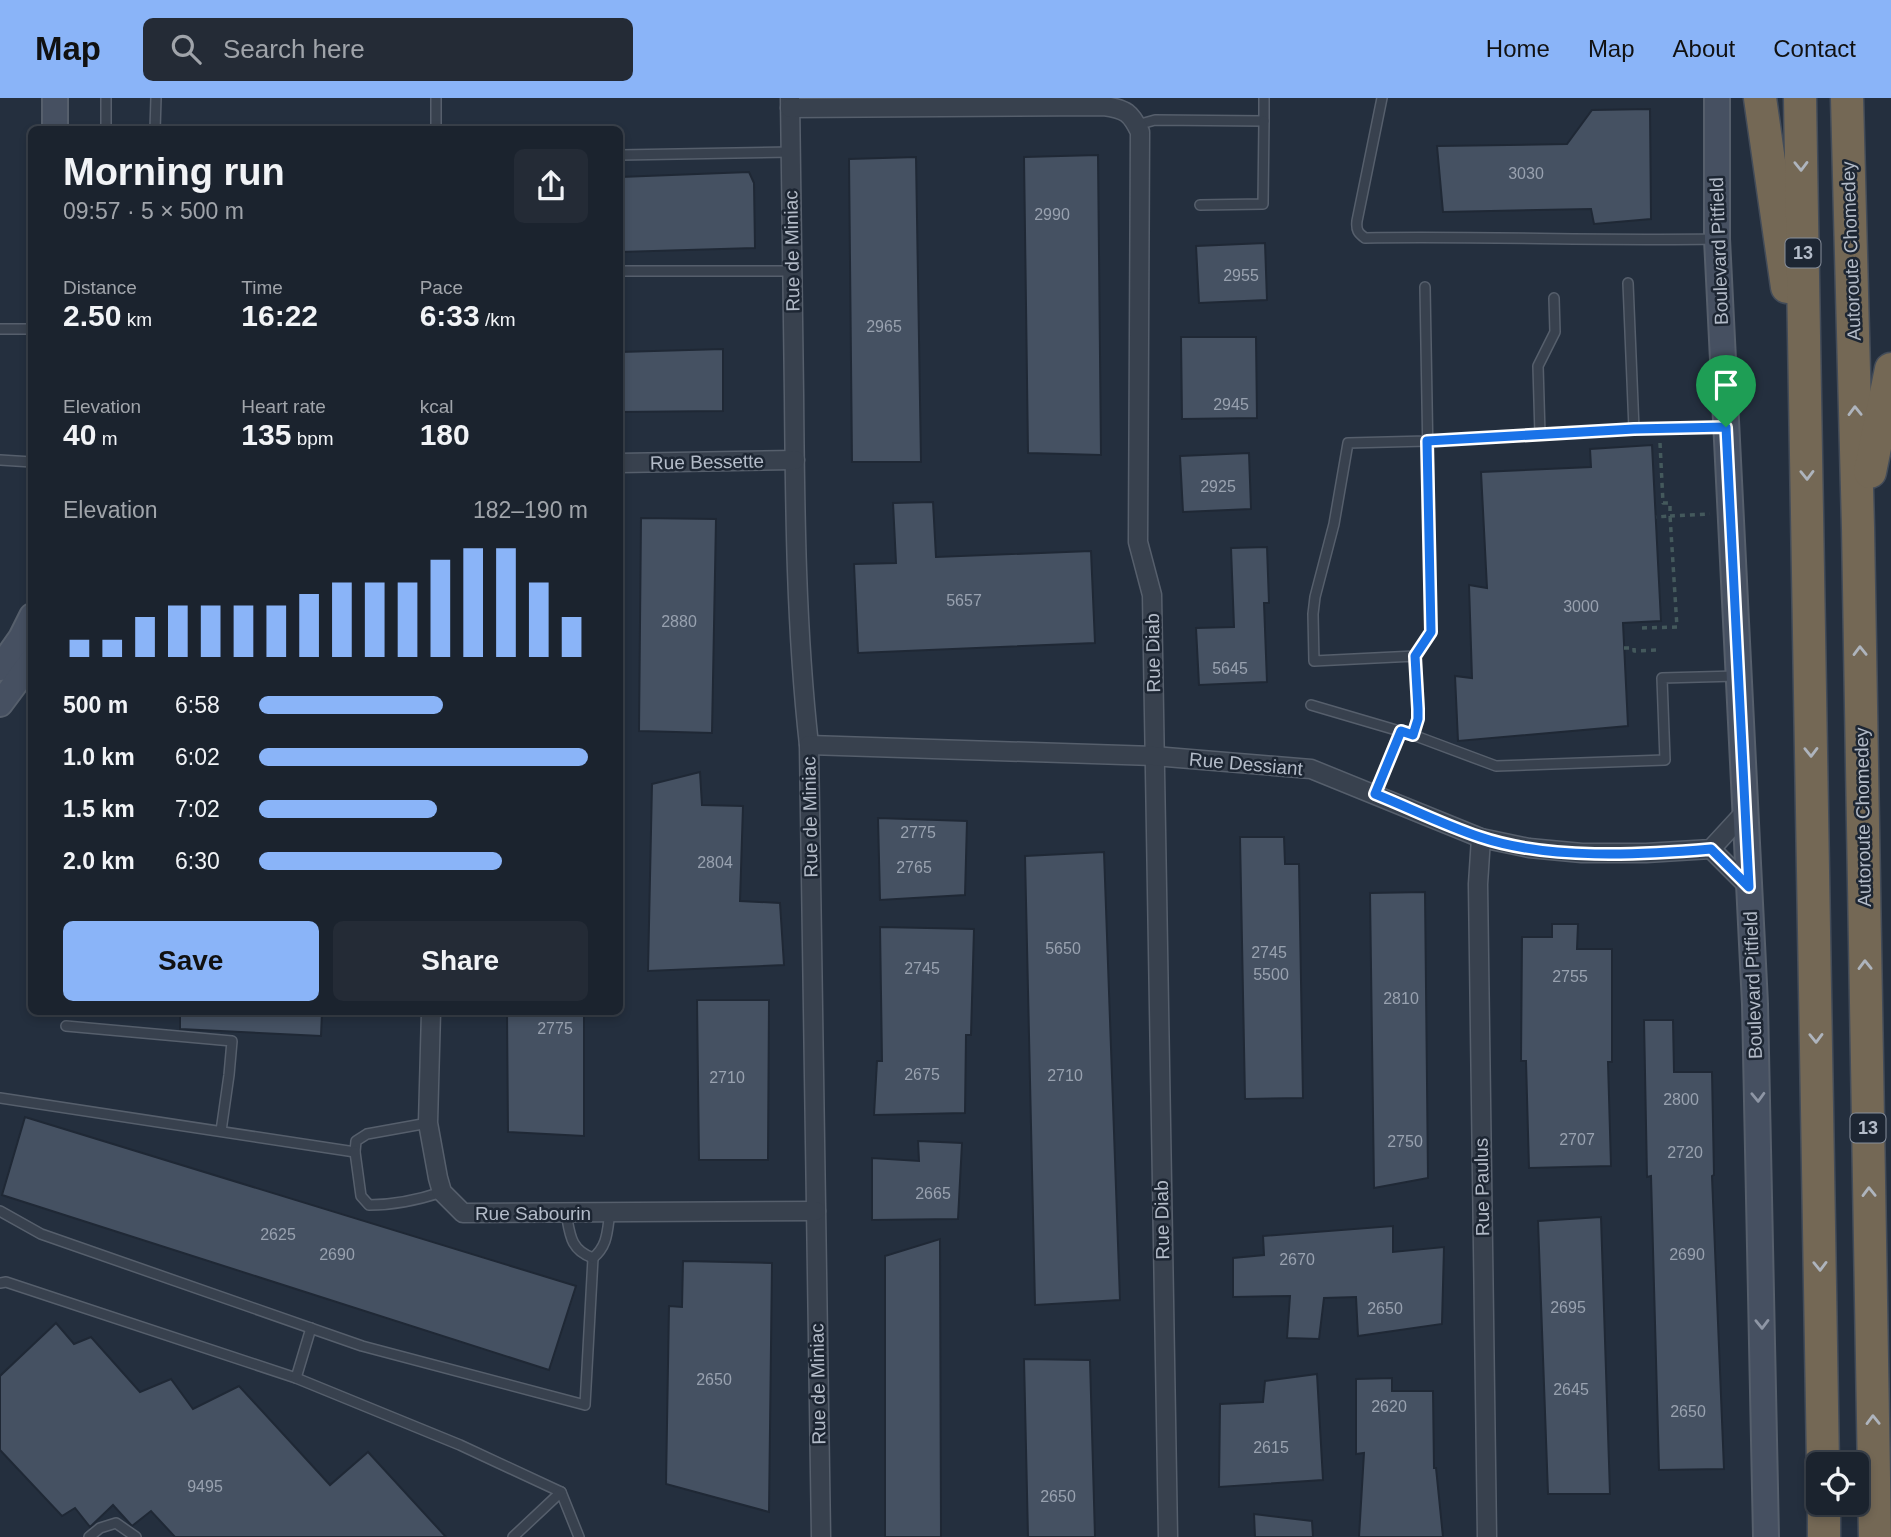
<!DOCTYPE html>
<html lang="en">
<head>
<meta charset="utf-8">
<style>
  body { margin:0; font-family:Arial,sans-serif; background:#242b36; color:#f1f3f6; height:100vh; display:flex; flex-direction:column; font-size:26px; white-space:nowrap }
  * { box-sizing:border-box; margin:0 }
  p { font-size:23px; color:#a0a4aa }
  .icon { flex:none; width:38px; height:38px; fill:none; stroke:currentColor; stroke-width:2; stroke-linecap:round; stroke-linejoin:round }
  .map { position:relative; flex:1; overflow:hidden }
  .drawer { position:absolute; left:28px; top:28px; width:595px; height:889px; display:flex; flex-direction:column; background:#1b232e; border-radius:10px; box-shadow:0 4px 10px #0003,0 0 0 2px #39404a }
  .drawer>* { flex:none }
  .buttons { position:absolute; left:1806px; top:1354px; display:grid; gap:14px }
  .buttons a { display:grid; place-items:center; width:63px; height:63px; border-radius:10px; background:#1b232e; box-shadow:0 4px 10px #0003,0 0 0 2px #39404a; font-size:35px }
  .pin { position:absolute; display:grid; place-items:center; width:60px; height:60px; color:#fff; margin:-72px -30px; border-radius:50% 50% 50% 0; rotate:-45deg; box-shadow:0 0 7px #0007 }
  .pin .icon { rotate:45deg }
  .round { display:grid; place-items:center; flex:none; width:74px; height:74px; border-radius:10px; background:#242b36 }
  .summary { display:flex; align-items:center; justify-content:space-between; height:119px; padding:0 35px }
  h1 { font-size:38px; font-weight:700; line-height:52px }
  .figures { display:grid; grid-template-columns:repeat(3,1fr); gap:10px; height:119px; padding:7px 35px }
  .figures div { display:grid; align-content:center }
  .figures b { font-size:30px; font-weight:700 }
  .figures small { font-size:19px; font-weight:400 }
  .figures p { font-size:19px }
  .chart { height:196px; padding:14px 35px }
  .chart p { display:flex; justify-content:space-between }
  .chart svg { width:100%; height:126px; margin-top:7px; stroke:#8ab4f8; stroke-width:6 }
  .cta { display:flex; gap:14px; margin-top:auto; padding:14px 35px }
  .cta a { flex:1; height:80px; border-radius:10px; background:#8ab4f8; color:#111; font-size:28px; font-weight:700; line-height:80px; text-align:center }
  .cta a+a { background:#242b36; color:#f1f3f6 }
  ul { padding:0 35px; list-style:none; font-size:23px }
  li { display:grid; grid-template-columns:112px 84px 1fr; align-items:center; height:52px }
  li i { height:18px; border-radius:9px; background:#8ab4f8 }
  header { display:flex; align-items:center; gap:42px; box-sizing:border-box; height:98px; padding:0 35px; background:#8ab4f8; color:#111 }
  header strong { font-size:33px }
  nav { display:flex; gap:38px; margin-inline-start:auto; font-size:24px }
  .search { width:490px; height:63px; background:#242b36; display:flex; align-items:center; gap:18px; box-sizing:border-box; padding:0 24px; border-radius:10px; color:#a0a4aa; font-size:26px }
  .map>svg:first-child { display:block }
</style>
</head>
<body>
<header>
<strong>Map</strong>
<div class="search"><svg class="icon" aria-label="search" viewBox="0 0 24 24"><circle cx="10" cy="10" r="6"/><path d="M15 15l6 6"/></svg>Search here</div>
<nav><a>Home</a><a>Map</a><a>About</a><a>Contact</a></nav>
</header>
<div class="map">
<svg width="1891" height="1439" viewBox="0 0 1891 1439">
  <rect width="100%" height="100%" fill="#242f3e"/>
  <g fill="#455162" stroke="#1f2835" stroke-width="2">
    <polygon points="1650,11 1651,121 1594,126 1591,111 1443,114 1437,48 1567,46 1592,12"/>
    <polygon points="1098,57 1101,357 1028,355 1024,59"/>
    <polygon points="916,59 921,364 852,364 849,61"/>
    <polygon points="749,74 754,85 755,150 620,154 620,79"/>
    <polygon points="1265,145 1267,202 1199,205 1196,148"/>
    <polygon points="1181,239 1256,239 1257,320 1182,321"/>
    <polygon points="723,251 723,313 620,314 620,254"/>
    <polygon points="1652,347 1661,523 1623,525 1628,628 1458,643 1455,578 1472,580 1469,487 1487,490 1481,374 1591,369 1590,351"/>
    <polygon points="1249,355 1251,411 1183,414 1180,358"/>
    <polygon points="933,404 936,459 1091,453 1095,545 858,555 854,466 896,465 893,405"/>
    <polygon points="641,420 716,421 712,635 639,633"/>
    <polygon points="1267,449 1269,505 1264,505 1267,584 1199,587 1196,530 1234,529 1231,450"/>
    <polygon points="700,674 702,707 743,708 740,803 780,805 784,867 648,873 652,686"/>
    <polygon points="878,720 967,723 965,797 880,802"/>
    <polygon points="1240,739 1284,739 1285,766 1299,766 1303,1000 1245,1001"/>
    <polygon points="1104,754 1120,1202 1035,1207 1025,758"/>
    <polygon points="1425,794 1428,1080 1374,1090 1370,795"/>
    <polygon points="1552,826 1578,826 1577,851 1612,851 1612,964 1608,964 1611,1068 1529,1070 1526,963 1521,963 1522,839 1552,839"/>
    <polygon points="880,829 974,831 971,937 966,937 965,1015 874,1017 877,963 882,963"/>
    <polygon points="697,902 769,902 768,1062 699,1062"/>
    <polygon points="180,914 322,914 321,938 180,931"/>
    <polygon points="507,914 584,914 584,1038 508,1034"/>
    <polygon points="1644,922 1673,922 1674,974 1712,974 1714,1077 1712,1078 1724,1371 1659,1372 1651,1078 1647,1079"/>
    <polygon points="25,1019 576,1188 549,1272 2,1097"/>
    <polygon points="918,1043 962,1045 958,1121 872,1122 872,1060 919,1063"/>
    <polygon points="1601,1119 1610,1396 1548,1396 1538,1123"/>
    <polygon points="1393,1128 1393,1154 1444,1149 1442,1226 1358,1238 1356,1199 1324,1200 1319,1241 1287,1240 1290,1198 1233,1199 1233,1160 1264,1157 1263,1138"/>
    <polygon points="940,1141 941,1439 885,1439 885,1158"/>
    <polygon points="683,1163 772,1165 769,1414 666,1386 669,1208 682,1209"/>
    <polygon points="56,1225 74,1246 91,1239 140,1294 171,1281 193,1311 239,1288 330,1387 368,1354 446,1439 175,1439 151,1413 132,1428 113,1407 90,1429 75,1410 62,1418 0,1352 0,1278"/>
    <polygon points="1024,1261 1090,1262 1095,1439 1028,1439"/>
    <polygon points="1317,1276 1323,1382 1219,1389 1220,1306 1263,1304 1265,1283"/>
    <polygon points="1392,1280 1392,1293 1433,1293 1434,1370 1436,1370 1443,1439 1359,1439 1364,1355 1356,1356 1356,1281"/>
    <polygon points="1254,1416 1312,1423 1313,1439 1255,1439"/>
  </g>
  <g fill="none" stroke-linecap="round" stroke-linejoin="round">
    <g stroke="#565f6c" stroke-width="12">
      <g id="lane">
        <polyline points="106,0 106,32"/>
        <polyline points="436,0 436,32"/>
        <path d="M1382 0 1357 123C1356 132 1358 135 1365 140 1482 138 1598 143 1715 141"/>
        <polyline points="1137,27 1155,22 1264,23 1264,0"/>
        <polyline points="155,32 156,0"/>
        <polyline points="620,57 791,54"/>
        <polyline points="1200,107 1263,106 1264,23"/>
        <polyline points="620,173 792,173"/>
        <polyline points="1628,185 1634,331 1724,329"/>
        <polyline points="0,231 32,231"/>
        <polyline points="1540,337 1538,268 1555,234 1554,200"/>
        <polyline points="0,362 32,364"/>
        <polyline points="1415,558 1431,534 1425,189"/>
        <polyline points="1311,607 1413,637 1496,668 1665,662 1662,580 1737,578"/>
        <path d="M1413 637C1423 613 1416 584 1415 558L1314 563 1313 516 1315 499 1334 426 1348 345 1427 343 1634 331"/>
        <polyline points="1375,696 1401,633"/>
        <polyline points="66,928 232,943 229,977 221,1033"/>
        <polyline points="0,1000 355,1054 356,1043 367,1036 428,1025"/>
        <path d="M355 1054 361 1098 369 1107C395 1107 418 1102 442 1094"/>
        <polyline points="0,1113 41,1136 362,1248 585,1307 593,1160"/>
        <path d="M566 1115C570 1136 570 1152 593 1160 608 1147 607 1134 610 1114"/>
        <polyline points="0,1185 6,1184 296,1280 460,1347 561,1394 579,1439"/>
        <polyline points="296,1280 311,1230"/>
        <polyline points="89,1439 100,1430 116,1425 136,1439"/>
        <polyline points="513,1439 561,1394"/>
      </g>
    </g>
    <g stroke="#565f6c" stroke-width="21">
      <g id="street">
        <path d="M790 0C791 99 793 198 794 297 795 414 796 531 809 647L821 1439"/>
        <path d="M790 10 1104 8C1126 11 1131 15 1140 34L1138 444 1152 497 1168 1439"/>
        <polyline points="620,365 795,362"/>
        <polyline points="809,647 1154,658 1311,671 1481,740 1529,750 1582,755 1646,755 1711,751 1746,713"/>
        <polyline points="1481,740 1478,786 1487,1439"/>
        <polyline points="1711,751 1749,789"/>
        <polyline points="431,914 428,1025 438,1080 442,1094 463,1115 816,1113"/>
      </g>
    </g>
    <g stroke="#565f6c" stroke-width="28">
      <g id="secondary">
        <polyline points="55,0 55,32"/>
        <polyline points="1717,0 1717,141 1755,906 1766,1439"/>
        <polyline points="0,570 21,540 32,518"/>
        <polyline points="0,606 32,563"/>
      </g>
    </g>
    <g stroke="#434c59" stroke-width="35">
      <g id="highway">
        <polyline points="1760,0 1787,189"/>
        <polyline points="1800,0 1823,1367"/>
        <polyline points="1847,0 1858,430 1875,1439"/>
        <polyline points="1870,374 1891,271"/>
        <polyline points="1824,1405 1824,1439"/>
      </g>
    </g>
    <g stroke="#44595c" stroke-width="3.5" stroke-dasharray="5 5" stroke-linecap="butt">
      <polyline points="1660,345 1663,405 1670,405 1670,418 1710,416"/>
      <polyline points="1642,530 1677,529 1670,418 1656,419"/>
      <polyline points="1624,550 1634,550 1634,553 1659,552"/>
    </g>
    <use href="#lane" stroke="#38414e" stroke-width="9"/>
    <use href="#street" stroke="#38414e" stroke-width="18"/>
    <use href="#secondary" stroke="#465061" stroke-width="24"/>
    <use href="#highway" stroke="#746855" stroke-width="32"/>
  </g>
  <defs><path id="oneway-chevron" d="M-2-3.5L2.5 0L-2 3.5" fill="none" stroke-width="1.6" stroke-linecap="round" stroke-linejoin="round" transform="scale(1.75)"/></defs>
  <g stroke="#aeb4bd">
    <use href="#oneway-chevron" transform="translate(1801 68) rotate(89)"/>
    <use href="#oneway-chevron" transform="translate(1855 313) rotate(-91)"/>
    <use href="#oneway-chevron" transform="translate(1807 377) rotate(89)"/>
    <use href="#oneway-chevron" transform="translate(1860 553) rotate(-91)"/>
    <use href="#oneway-chevron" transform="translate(1811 654) rotate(89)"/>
    <use href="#oneway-chevron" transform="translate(1865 867) rotate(-91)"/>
    <use href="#oneway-chevron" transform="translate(1816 940) rotate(89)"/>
    <use href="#oneway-chevron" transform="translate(1869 1094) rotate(-91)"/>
    <use href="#oneway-chevron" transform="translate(1820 1168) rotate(89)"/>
    <use href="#oneway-chevron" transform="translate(1873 1322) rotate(-91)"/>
  </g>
  <g stroke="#8e96a5">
    <use href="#oneway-chevron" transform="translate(1758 999) rotate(88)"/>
    <use href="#oneway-chevron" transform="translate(1762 1226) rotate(89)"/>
  </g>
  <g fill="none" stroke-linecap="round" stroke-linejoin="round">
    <g stroke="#fff" stroke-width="14">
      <path id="route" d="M1726 329 1749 789 1711 751C1641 757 1548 762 1480 739 1444 727 1410 710 1375 696L1401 633 1413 637 1418 621V611L1415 558 1431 534 1427 343 1634 331Z"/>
    </g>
    <use href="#route" stroke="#1a73e8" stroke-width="9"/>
  </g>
  <g text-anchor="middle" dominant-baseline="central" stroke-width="5" stroke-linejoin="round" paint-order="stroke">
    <g font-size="16" fill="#98a1af">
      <text x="1526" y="75">3030</text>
      <text x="1052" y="116">2990</text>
      <text x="1241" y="177">2955</text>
      <text x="884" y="228">2965</text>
      <text x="1231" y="306">2945</text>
      <text x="1218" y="388">2925</text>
      <text x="964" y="502">5657</text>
      <text x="1581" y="508">3000</text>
      <text x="679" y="523">2880</text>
      <text x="1230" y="570">5645</text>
      <text x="918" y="734">2775</text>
      <text x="715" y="764">2804</text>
      <text x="914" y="769">2765</text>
      <text x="1063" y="850">5650</text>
      <text x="1269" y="854">2745</text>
      <text x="922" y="870">2745</text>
      <text x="1271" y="876">5500</text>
      <text x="1570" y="878">2755</text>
      <text x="1401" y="900">2810</text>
      <text x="555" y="930">2775</text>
      <text x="922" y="976">2675</text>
      <text x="1065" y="977">2710</text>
      <text x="727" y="979">2710</text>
      <text x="1681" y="1001">2800</text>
      <text x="1577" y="1041">2707</text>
      <text x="1405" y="1043">2750</text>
      <text x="1685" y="1054">2720</text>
      <text x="933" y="1095">2665</text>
      <text x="278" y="1136">2625</text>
      <text x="337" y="1156">2690</text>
      <text x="1687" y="1156">2690</text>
      <text x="1297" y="1161">2670</text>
      <text x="1568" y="1209">2695</text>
      <text x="1385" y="1210">2650</text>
      <text x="714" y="1281">2650</text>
      <text x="1571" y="1291">2645</text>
      <text x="1389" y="1308">2620</text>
      <text x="1688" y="1313">2650</text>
      <text x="1271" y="1349">2615</text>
      <text x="205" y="1388">9495</text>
      <text x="1058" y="1398">2650</text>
    </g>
    <g fill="#1d2633" stroke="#878f9c" stroke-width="2">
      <rect x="1785.5" y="140.5" width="35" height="29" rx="5"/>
      <rect x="1850.5" y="1015.5" width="35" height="29" rx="5"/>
    </g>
    <g font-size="18" font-weight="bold" fill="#b4bcc9">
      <text x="1803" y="155">13</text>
      <text x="1868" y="1030">13</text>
    </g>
    <g font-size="19" fill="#b4bcc9" stroke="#1d2633">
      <text transform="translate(792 153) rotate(-91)">Rue de Miniac</text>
      <text transform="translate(1719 153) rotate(-92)">Boulevard Pitfield</text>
      <text transform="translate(1851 153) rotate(-92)">Autoroute Chomedey</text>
      <text transform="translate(707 364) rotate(-1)">Rue Bessette</text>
      <text transform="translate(1153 555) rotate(-91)">Rue Diab</text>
      <text transform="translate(1246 666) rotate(5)">Rue Dessiant</text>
      <text transform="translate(810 719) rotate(-91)">Rue de Miniac</text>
      <text transform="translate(1863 719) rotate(-91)">Autoroute Chomedey</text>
      <text transform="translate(1753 887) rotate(-92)">Boulevard Pitfield</text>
      <text transform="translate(1482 1089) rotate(-91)">Rue Paulus</text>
      <text x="533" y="1115">Rue Sabourin</text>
      <text transform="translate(1162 1122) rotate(-91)">Rue Diab</text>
      <text transform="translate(818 1286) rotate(-91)">Rue de Miniac</text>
    </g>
  </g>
</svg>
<div class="buttons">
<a><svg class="icon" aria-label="locate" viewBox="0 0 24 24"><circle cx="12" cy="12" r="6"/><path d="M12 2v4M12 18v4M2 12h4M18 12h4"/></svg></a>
</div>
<div class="pin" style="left:1726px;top:329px;background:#1e9e55"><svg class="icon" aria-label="arrive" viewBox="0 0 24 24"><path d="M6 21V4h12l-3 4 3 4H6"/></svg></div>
<section class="drawer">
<div class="summary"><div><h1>Morning run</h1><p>09:57 · 5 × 500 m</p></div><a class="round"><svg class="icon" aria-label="share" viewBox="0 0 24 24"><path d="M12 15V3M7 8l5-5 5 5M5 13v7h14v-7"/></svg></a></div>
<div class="figures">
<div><p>Distance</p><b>2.50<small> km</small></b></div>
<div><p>Time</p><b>16:22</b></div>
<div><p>Pace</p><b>6:33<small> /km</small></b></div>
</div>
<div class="figures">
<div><p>Elevation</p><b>40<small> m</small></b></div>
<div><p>Heart rate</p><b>135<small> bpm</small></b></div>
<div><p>kcal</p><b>180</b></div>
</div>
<div class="chart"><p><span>Elevation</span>182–190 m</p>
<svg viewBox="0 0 160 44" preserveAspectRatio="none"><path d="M5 44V38M15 44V38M25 44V30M35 44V26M45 44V26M55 44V26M65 44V26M75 44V22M85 44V18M95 44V18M105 44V18M115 44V10M125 44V6M135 44V6M145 44V18M155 44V30"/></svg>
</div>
<ul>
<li><b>500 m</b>6:58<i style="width:56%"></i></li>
<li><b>1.0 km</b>6:02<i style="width:100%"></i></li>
<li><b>1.5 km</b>7:02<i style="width:54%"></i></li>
<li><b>2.0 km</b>6:30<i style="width:74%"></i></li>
</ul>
<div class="cta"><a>Save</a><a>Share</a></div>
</section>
</div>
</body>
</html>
